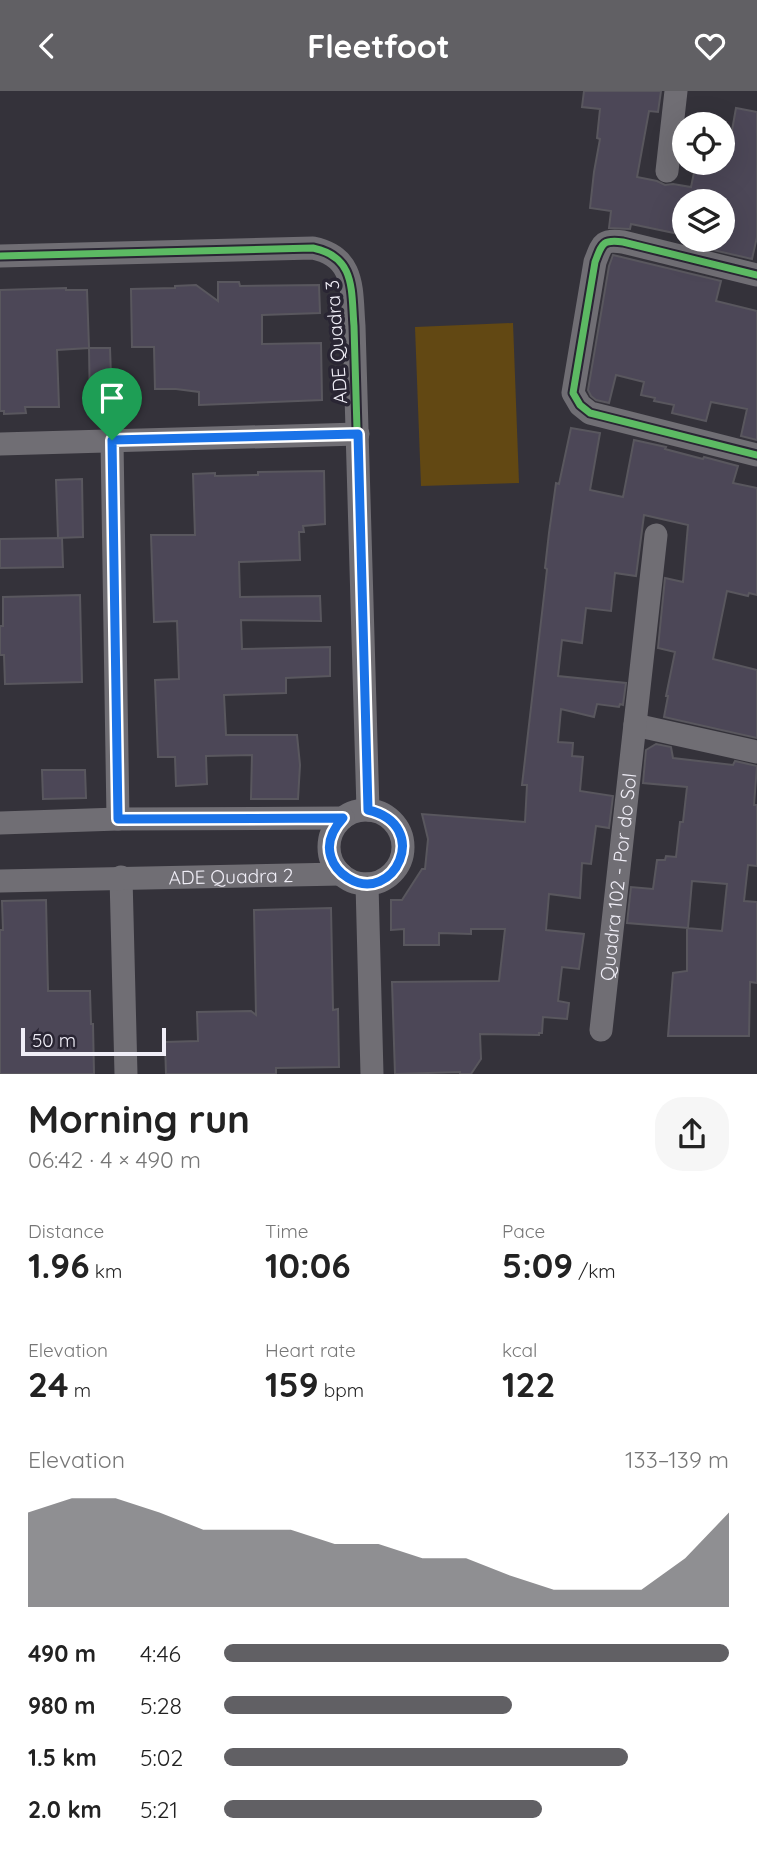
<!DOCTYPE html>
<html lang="en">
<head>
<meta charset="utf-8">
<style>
  body { margin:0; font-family:Quicksand,sans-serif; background:#f6f6f6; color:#222; height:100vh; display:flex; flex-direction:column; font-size:26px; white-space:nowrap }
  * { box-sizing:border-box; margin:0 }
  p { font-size:23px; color:#767676 }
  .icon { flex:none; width:38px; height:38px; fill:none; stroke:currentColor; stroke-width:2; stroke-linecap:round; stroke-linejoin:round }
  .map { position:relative; height:983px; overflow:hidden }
  .sheet { display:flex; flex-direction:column; background:#fff; flex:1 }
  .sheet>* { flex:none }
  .buttons { position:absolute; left:672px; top:21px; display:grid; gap:14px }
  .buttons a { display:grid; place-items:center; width:63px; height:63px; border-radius:50%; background:#fff; box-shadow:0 7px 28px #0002; font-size:35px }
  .scale { position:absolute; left:21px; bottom:18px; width:145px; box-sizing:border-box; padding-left:7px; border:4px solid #f0eef7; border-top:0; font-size:19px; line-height:24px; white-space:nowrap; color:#f0eef7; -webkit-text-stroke:5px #292533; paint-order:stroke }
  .pin { position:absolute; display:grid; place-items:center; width:60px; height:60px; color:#fff; margin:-72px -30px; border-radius:50% 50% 50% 0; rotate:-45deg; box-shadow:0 0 7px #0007 }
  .pin .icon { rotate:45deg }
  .round { display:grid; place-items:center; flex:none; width:74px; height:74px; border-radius:28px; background:#f6f6f6 }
  .summary { display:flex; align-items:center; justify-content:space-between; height:119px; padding:0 28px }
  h1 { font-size:38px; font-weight:800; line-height:52px }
  .figures { display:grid; grid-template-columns:repeat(3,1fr); gap:10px; height:119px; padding:7px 28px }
  .figures div { display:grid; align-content:center }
  .figures b { font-size:35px; font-weight:800 }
  .figures small { font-size:19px; font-weight:400 }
  .figures p { font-size:19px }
  .chart { height:196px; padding:14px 28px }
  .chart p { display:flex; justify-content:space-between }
  .chart svg { width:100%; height:126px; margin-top:7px; fill:#616064; opacity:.7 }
  ul { padding:0 28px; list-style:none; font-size:23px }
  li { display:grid; grid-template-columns:112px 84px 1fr; align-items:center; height:52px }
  li i { height:18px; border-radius:9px; background:#616064 }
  header { display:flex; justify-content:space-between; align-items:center; height:91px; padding:0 28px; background:#616064; color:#fff; font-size:32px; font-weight:800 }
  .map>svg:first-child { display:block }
</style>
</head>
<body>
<header><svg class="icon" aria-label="back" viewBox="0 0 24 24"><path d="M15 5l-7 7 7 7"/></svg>Fleetfoot<svg class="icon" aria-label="heart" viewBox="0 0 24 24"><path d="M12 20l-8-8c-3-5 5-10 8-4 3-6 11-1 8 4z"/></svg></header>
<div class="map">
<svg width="757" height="983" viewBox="0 0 757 983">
  <rect width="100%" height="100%" fill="#34323a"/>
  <polygon fill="#624813" points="513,232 519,392 421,395 415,236"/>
  <g fill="#4c4757" stroke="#59575e" stroke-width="2">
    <polygon points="584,0 661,0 658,21 649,20 637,86 657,90 665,94 673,93 691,96 696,72 723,72 723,43 731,45 736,17 757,21 757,146 752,168 713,159 715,149 723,149 723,110 684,110 684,130 677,129 674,142 631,133 630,138 609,137 611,120 590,117 594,81 600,48 597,47 600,18 582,16"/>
    <polygon points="613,164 721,190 716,210 757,220 757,349 741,345 747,318 711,311 706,330 672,322 674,314 654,310 655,307 641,304 644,291 616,284 609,312 596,309 591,305 588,299 609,175"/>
    <polygon points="218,191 239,191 240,195 319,194 320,222 262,224 262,253 321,252 322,309 199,314 199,301 176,298 155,298 154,256 132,256 131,198 175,197 175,195 196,194 218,210"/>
    <polygon points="66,197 66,199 87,199 89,257 57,259 59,316 25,316 26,322 4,323 4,320 0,320 0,199"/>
    <polygon points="89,257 110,257 112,315 90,315"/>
    <polygon points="571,337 600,342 590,399 623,406 634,349 666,356 665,358 703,368 704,366 738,375 733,392 757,397 757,504 749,502 748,505 727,500 713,568 757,579 757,647 664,626 668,605 666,605 675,561 658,557 665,487 683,491 688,434 644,424 636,485 615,482 611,520 586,517 582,552 562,549 558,585 626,592 623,614 620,613 619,616 597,613 594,626 561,618 558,651 573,652 572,665 583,666 580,700 613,705 609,737 596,735 591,773 582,772 580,807 549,803 546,839 584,843 579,878 562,876 558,910 569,912 567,928 543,926 542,942 539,942 539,944 480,943 481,968 471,983 460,983 460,981 395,983 392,891 499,890 505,838 471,838 471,843 439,842 439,854 404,854 404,838 391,839 391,809 402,809 422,778 425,778 428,748 422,723 525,731 527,694 522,694 545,496 547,478 545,477 549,442 556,392 559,393"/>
    <polygon points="324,380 325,433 303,435 304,441 299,441 300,469 239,471 240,506 320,505 321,530 241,529 242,558 330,556 330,585 286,587 286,602 224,604 226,644 297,644 300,674 298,708 251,708 252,664 206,665 207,693 176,695 175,666 158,666 155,589 179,588 177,530 154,531 151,444 195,444 193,383 215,382 215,385 258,384 258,381"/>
    <polygon points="82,388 83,446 58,447 56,389"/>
    <polygon points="62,447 63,476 0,477 0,448"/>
    <polygon points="80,504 82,591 5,593 4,564 0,564 0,535 3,535 3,506"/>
    <polygon points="656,653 671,656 673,667 733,674 735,670 757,675 754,714 757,714 757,775 748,774 744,810 757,811 757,892 750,891 749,945 668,945 673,882 687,880 687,837 722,840 727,793 692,790 688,837 627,832 631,796 653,798 657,769 665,769 666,765 676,766 680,731 683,731 687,696 643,692 646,659"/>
    <polygon points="42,679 85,679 86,707 43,708"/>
    <polygon points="46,809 48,900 90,900 91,933 93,933 94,983 0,983 0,839 3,839 2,810"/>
    <polygon points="331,817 333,919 338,918 339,976 276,977 276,983 166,983 165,951 198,950 197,921 251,920 256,924 254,819"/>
  </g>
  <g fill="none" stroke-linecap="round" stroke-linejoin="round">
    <g stroke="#706e74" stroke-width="23">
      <polyline points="667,80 676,0"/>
      <path d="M0 165 313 157C356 166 351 199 354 235L368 719"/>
      <path d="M757 184 623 151C602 148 602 153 595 171L573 302 580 314 590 322 757 364"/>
      <polyline points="112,350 118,728"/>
      <polyline points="0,353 358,343"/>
      <polyline points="635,634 757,661"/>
      <circle cx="366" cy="756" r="37"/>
      <polyline points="0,732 118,728 343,727"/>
      <polyline points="121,786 126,983"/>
      <path id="s1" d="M0 790 341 783"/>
      <polyline points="367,793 372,983"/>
      <path id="s2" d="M601 939 656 444"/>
    </g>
    <g stroke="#292533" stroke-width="11">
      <g id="cycleway">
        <path d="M0 165 313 157C356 166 351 199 354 235L368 719"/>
        <path d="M757 184 623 151C602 148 602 153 595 171L573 302 580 314 590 322 757 364"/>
      </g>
    </g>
    <use href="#cycleway" stroke="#5cba63" stroke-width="7"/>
  </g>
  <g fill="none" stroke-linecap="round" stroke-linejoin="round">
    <g stroke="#fff" stroke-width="14">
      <path id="route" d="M358 343 368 719C433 734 394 815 348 787 340 782 334 776 331 766 326 751 333 738 343 727L118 728 112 349Z"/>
    </g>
    <use href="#route" stroke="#1a73e8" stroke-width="9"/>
  </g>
  <g text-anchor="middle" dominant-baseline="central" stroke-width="7" stroke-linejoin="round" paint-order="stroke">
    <g font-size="19" fill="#f0eef7" stroke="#292533">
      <text transform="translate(336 251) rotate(-94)">ADE Quadra 3</text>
      <text stroke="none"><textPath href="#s1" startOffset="231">ADE Quadra 2</textPath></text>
      <text stroke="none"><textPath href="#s2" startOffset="154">Quadra 102 - Por do Sol</textPath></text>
    </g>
  </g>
</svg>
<div class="buttons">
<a><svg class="icon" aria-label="locate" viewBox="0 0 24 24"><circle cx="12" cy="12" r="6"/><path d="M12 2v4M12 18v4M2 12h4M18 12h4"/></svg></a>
<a><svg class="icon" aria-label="layers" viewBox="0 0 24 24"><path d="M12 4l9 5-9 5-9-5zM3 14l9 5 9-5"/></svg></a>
</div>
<div class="scale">50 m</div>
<div class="pin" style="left:112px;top:349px;background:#1e9e55"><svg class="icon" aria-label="arrive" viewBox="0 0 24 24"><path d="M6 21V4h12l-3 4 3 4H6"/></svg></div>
</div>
<section class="sheet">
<div class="summary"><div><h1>Morning run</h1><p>06:42 · 4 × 490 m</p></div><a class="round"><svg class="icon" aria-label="share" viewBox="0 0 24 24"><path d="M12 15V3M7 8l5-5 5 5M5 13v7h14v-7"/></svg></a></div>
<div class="figures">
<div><p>Distance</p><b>1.96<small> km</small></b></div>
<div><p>Time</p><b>10:06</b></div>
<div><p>Pace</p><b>5:09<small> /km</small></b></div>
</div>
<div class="figures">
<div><p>Elevation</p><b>24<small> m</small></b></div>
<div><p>Heart rate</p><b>159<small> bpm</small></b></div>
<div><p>kcal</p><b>122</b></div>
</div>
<div class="chart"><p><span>Elevation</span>133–139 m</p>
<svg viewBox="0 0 160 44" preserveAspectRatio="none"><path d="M0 44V11L10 6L20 6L30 11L40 17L50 17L60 17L70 22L80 22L90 27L100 27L110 33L120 38L130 38L140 38L150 27L160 11V44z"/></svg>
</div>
<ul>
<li><b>490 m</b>4:46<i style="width:100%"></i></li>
<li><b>980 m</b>5:28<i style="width:57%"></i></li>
<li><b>1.5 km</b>5:02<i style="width:80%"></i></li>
<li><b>2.0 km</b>5:21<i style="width:63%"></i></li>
</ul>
</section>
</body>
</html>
